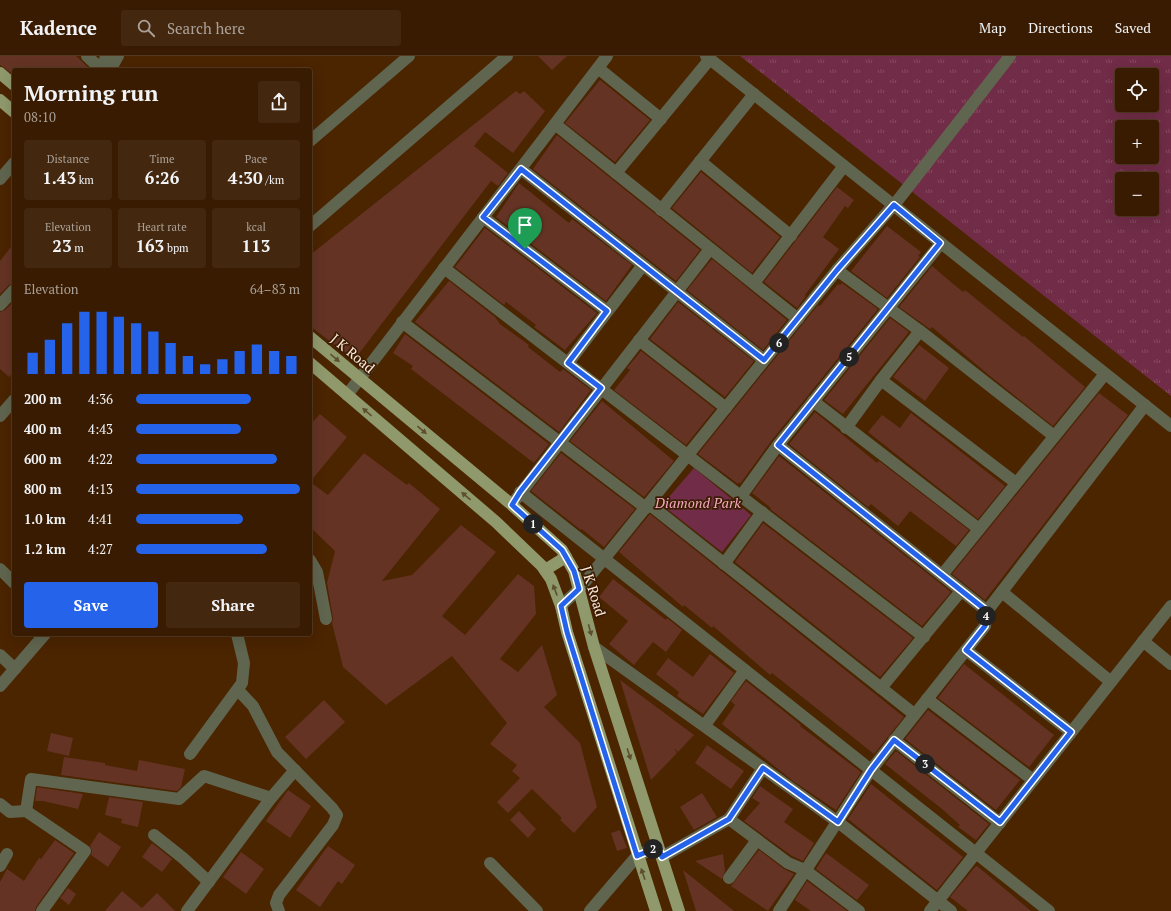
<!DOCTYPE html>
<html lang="en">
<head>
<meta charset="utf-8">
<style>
  body { margin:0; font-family:"PT Serif",serif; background:#43280f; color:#f1f3f6; height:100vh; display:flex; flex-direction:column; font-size:15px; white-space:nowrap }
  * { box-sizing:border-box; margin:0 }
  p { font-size:13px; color:#aba199 }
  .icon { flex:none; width:22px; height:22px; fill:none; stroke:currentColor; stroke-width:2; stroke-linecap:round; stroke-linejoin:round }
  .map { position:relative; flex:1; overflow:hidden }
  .sheet { position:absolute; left:12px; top:12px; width:300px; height:568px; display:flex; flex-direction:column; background:#381b00; border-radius:4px; box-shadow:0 4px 16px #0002,0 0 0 1px #523922 }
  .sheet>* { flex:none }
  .tools { position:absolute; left:1115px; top:12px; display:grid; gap:8px }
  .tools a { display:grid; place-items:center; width:44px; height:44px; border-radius:4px; background:#381b00; box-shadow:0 4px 16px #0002,0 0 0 1px #523922; font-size:20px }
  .pin { position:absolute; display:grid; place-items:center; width:34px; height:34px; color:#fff; margin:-41px -17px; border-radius:50% 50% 50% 0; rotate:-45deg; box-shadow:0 0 4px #0007 }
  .pin .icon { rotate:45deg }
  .km { position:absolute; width:20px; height:20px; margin:-10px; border-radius:50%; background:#222; color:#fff; font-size:11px; line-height:20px; text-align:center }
  .round { display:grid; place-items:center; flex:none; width:42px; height:42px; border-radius:4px; background:#43280f }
  .head { display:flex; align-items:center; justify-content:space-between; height:68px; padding:0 12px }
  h1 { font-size:22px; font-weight:800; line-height:30px }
  .stats { display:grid; grid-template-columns:repeat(3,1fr); gap:6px; height:68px; padding:4px 12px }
  .stats div { display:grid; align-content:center; border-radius:4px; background:#43280f; text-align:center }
  .stats b { font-size:17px; font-weight:800 }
  .stats small { font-size:11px; font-weight:400 }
  .stats p { font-size:11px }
  .chart { height:112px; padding:8px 12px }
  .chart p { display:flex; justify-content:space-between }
  .chart svg { width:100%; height:72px; margin-top:4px; stroke:#2563eb; stroke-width:6 }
  .action { display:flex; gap:8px; margin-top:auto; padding:8px 12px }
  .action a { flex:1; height:46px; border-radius:4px; background:#2563eb; color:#fff; font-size:16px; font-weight:800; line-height:46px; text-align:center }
  .action a+a { background:#43280f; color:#f1f3f6 }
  ul { padding:0 12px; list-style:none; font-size:13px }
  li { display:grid; grid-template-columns:64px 48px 1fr; align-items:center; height:30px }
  li i { height:10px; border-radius:5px; background:#2563eb }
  header { display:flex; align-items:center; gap:24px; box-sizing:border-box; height:56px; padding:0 20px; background:#381b00; border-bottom:1px solid #523922 }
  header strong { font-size:19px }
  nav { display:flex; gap:22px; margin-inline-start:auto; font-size:14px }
  .search { width:280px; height:36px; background:#43280f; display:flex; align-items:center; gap:10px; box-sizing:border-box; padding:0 14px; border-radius:4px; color:#aba199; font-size:15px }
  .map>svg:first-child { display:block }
</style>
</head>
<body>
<header>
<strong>Kadence</strong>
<div class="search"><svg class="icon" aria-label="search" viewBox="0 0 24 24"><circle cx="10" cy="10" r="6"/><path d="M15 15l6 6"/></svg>Search here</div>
<nav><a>Map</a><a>Directions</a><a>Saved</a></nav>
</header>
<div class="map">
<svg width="1171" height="855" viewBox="0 0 1171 855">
  <defs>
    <pattern id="grass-tufts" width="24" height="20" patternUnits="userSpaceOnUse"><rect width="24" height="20" fill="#712c47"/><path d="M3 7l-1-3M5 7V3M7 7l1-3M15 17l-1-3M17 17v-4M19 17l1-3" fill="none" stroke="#864b61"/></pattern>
  </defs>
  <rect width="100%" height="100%" fill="#4b2400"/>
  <path fill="url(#grass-tufts)" fill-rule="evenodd" d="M740 0H1171V340ZM1122 19H1152V49H1122ZM1122 71H1152V101H1122ZM1122 123H1152V153H1122Z"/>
  <polygon fill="#712c47" points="694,412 751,459 722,496 662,449"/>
  <g fill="#643324">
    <polygon points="0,0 76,0 91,14 14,14 14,19 0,9"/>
    <polygon points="538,0 567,0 552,14"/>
    <polygon points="600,24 650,64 615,106 565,67"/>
    <polygon points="516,35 520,38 524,35 545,55 513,97 485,76 474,90 508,117 498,130 491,125 354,304 310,270 310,199"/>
    <polygon points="557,79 700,194 676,225 533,113"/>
    <polygon points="701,116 780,181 752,217 672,152"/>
    <polygon points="519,127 569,167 572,163 632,209 606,245 496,161"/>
    <polygon points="837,131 854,144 848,152 845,150 823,181 839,193 805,239 806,240 797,252 764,226"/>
    <polygon points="887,170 921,196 918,200 920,201 887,242 851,215"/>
    <polygon points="485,172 597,257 565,294 534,271 536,269 506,246 504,249 455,211"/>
    <polygon points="14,187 14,227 9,229 0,238 0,205"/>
    <polygon points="712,203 787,264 763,294 687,234"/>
    <polygon points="932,210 963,236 965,234 1023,281 1024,280 1085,331 1053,370 990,320 932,271 930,273 899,251"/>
    <polygon points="449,225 495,261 500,268 529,289 528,291 560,316 563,313 591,334 559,376 415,266"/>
    <polygon points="842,227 878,253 772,384 740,428 739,426 738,428 698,398 818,249 820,250 838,228 840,229"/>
    <polygon points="14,245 14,315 9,321 0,313 0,256 5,254"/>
    <polygon points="678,246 754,305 725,341 650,283"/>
    <polygon points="890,262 909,276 843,358 824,344"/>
    <polygon points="405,278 549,388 534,407 411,313 413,310 393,297"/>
    <polygon points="919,289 949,312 925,345 893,321"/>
    <polygon points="641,295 715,353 686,389 614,334 630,314 627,312"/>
    <polygon points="1099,337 1128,359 985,544 952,518"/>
    <polygon points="602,345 674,405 644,441 570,385"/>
    <polygon points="815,356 877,407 879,405 969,474 956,490 910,455 898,470 871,448 868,451 789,388"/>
    <polygon points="911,357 1005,430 978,463 868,376 882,359 900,372"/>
    <polygon points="320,358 347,381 310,426 328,439 364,397 407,429 409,427 440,453 382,525 412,519 461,469 496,496 442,560 465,579 518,518 534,530 536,558 500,603 518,616 542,589 557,639 544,651 580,687 597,751 574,777 560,764 562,762 532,733 508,757 497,746 520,722 512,715 517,709 490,688 507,667 452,600 386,649 343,611 332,567 333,562 327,527 335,495 310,471 310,369"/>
    <polygon points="561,397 635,453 604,491 582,473 581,474 531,435"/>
    <polygon points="779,400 951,536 922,570 770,453 771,452 752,437"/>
    <polygon points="650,458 904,661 874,698 772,617 770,619 713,570 712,572 684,549 683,551 619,496"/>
    <polygon points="763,467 913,582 880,621 735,506"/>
    <polygon points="613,523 666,564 667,562 682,574 666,596 653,586 634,609 609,588 628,565 599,541"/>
    <polygon points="710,598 734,617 703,658 677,640 679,636 656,618 668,602 693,621"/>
    <polygon points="964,608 1054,679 1029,711 938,642"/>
    <polygon points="620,624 694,679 678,696 674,692 677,697 651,724"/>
    <polygon points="746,625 801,669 800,670 861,716 836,754 793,725 722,668 735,649 731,645"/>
    <polygon points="324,644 345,666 306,703 285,681"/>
    <polygon points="928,654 1020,724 996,754 905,683"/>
    <polygon points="51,677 73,682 69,700 47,695"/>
    <polygon points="707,689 744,715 731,733 695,707"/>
    <polygon points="896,695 989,768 976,784 958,771 960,769 942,753 885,708"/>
    <polygon points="64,701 105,707 105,709 137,715 139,704 185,713 181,731 177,735 61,719"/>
    <polygon points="871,728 963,801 937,834 848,763"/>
    <polygon points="760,730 793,753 784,766 814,787 803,805 792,800 744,765 760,747 752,742"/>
    <polygon points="37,731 83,738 78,753 43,745 35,745"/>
    <polygon points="288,734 311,750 290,782 266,765"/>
    <polygon points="702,737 717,761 694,774 680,751"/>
    <polygon points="109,741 143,746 138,771 121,767 122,763 105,759"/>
    <polygon points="519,755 536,773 528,782 510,764"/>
    <polygon points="620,774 627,792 617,795 611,777"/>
    <polygon points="99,776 121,791 108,811 91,799 92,795 90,790"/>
    <polygon points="55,784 74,797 36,851 35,855 0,855 0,826 7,813 24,825 39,802 41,803"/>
    <polygon points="152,787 172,803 162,816 142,801"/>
    <polygon points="328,790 355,809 342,828 338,825 320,851 296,834"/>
    <polygon points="759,794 784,813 794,818 768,855 731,830"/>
    <polygon points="241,796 264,813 246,838 223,821"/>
    <polygon points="826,797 869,829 857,844 816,813"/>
    <polygon points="723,798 725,815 722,823 695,805"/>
    <polygon points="977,810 1000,829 1031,855 968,855 950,841 975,811"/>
    <polygon points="683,814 734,855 696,855"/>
    <polygon points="807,825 847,855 811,855 795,844"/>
    <polygon points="68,832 76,838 69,849 60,842"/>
    <polygon points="122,835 142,852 157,837 175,855 105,855"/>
  </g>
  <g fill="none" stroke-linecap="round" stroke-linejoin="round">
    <g stroke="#60654f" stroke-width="12">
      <polyline points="87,0 102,14 106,0"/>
      <polyline points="706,0 1171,370"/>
      <polyline points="598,12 661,63"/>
      <polyline points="110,14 118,0"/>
      <polyline points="555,68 798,263"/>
      <polyline points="310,85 409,0"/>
      <polyline points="700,105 791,180"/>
      <polyline points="521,113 764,304"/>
      <polyline points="616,117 710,3"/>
      <polyline points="0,123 14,107"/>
      <polyline points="661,154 754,38"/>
      <polyline points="483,161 607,255"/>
      <polyline points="310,170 507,0"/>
      <polyline points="444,212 924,581"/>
      <polyline points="837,214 920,275 1054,380"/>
      <polyline points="754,227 844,110"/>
      <polyline points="0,249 14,234"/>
      <polyline points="402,266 646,452"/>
      <polyline points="639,284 726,352"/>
      <polyline points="568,307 643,209"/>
      <polyline points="881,324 1016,427"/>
      <polyline points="347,339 607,0"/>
      <polyline points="813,345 979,473"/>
      <polyline points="0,360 14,344"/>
      <polyline points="846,372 881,324 920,275"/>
      <polyline points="778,389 987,555"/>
      <polyline points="520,436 1049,855"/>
      <polyline points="741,440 778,389 941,187"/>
      <polyline points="516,443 710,193"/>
      <polyline points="649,448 914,658"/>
      <polyline points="310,504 317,516 326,563"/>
      <polyline points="724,508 762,456"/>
      <polyline points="0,513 14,527"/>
      <polyline points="942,519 1105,318"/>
      <polyline points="1002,536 1111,626"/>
      <polyline points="561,550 579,533 604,503 837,214 898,144 1010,0"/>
      <polyline points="1143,585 1171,608"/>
      <polyline points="594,591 838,766 951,855"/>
      <polyline points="966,594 1071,676"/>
      <polyline points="0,599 15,613"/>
      <polyline points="0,630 45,578"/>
      <polyline points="881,632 961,535"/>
      <polyline points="238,634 253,650 277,696 332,752 337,759 333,769 279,839 276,847 279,855"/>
      <polyline points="927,643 1033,724"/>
      <polyline points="705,669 745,614"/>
      <polyline points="894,684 1000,767"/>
      <polyline points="190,698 242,627 244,607 237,578"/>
      <polyline points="0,748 10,756 26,755 85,795 42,855"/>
      <polyline points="26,755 31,723 179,743 204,720 271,742"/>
      <polyline points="729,763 788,807 805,814 859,855"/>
      <polyline points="154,779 183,802 209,826"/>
      <polyline points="662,801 729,763 763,712"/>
      <polyline points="490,807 537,855"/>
      <polyline points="0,810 7,798"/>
      <polyline points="729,822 757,784"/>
      <polyline points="187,855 271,742 295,714"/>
      <polyline points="590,855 637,800 658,791"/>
      <polyline points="779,855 871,714 985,570 987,555 1145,349"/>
      <polyline points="930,855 1171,550"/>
    </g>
    <g stroke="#8f996c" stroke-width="12">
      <polyline points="0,17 14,29"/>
      <polyline points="0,44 14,56"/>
      <polyline points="310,281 512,449 562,494 574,515 594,591 679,855"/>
      <polyline points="310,307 496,466 542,510 551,523 561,550 567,576 656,855"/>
      <polyline points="545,514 566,501"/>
    </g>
  </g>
  <defs><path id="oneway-solid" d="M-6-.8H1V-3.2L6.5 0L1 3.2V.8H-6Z"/></defs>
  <g fill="#5d4f2d">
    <use href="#oneway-solid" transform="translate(335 302) rotate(40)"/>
    <use href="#oneway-solid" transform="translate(367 356) rotate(-140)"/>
    <use href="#oneway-solid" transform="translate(422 374) rotate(40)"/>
    <use href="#oneway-solid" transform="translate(466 440) rotate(-140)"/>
    <use href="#oneway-solid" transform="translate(555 534) rotate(-111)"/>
    <use href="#oneway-solid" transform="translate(590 574) rotate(75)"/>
    <use href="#oneway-solid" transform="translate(629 698) rotate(72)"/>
    <use href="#oneway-solid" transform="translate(643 818) rotate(-109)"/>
  </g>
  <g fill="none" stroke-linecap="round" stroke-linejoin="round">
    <g stroke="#fff" stroke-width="8">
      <polygon id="route" points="521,113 764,304 837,214 894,149 940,187 778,389 987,555 985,570 966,594 1071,676 1000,766 894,684 871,714 838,766 763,712 729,763 662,801 658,791 637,800 567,576 561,550 579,533 574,515 562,494 512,449 520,436 601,332 568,307 607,255 483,161"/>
    </g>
    <use href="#route" stroke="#2563eb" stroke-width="5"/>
  </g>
  <g text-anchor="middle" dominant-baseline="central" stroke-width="3.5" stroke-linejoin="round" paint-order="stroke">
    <g font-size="14" fill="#ffeadc" stroke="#3b1d03">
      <text transform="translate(353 297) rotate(40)">J K Road</text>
      <text transform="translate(594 535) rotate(73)">J K Road</text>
    </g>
    <g font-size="14" font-style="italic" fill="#f6a8c2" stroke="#3b1d03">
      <text x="698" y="446">Diamond Park</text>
    </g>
  </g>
</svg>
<div class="tools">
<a><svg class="icon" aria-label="locate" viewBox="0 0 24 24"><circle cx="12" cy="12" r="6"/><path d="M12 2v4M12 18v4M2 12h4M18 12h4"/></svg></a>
<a>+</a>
<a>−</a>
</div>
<div class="pin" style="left:525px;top:193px;background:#1e9e55"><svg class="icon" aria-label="arrive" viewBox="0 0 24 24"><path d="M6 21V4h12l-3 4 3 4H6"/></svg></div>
<b class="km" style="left:533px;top:468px">1</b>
<b class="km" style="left:653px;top:793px">2</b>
<b class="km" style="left:925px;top:708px">3</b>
<b class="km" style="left:986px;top:560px">4</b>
<b class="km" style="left:849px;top:301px">5</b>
<b class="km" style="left:779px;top:287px">6</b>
<section class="sheet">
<div class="head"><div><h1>Morning run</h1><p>08:10</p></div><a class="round"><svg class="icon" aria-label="share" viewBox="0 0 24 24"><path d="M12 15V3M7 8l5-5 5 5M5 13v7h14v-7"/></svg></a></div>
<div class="stats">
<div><p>Distance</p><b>1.43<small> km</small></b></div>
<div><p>Time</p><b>6:26</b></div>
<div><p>Pace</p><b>4:30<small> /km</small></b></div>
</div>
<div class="stats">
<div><p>Elevation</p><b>23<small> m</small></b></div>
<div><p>Heart rate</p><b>163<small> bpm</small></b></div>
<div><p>kcal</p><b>113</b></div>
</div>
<div class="chart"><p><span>Elevation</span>64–83 m</p>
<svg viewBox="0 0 160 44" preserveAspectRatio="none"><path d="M5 44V31M15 44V23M25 44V13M35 44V6M45 44V6M55 44V9M65 44V13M75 44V18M85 44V25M95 44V33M105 44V38M115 44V35M125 44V30M135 44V26M145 44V30M155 44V33"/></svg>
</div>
<ul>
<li><b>200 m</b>4:36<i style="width:70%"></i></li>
<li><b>400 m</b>4:43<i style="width:64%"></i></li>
<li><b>600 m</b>4:22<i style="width:86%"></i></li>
<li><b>800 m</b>4:13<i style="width:100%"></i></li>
<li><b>1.0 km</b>4:41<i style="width:65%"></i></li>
<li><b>1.2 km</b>4:27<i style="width:80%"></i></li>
</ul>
<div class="action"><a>Save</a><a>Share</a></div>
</section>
</div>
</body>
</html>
